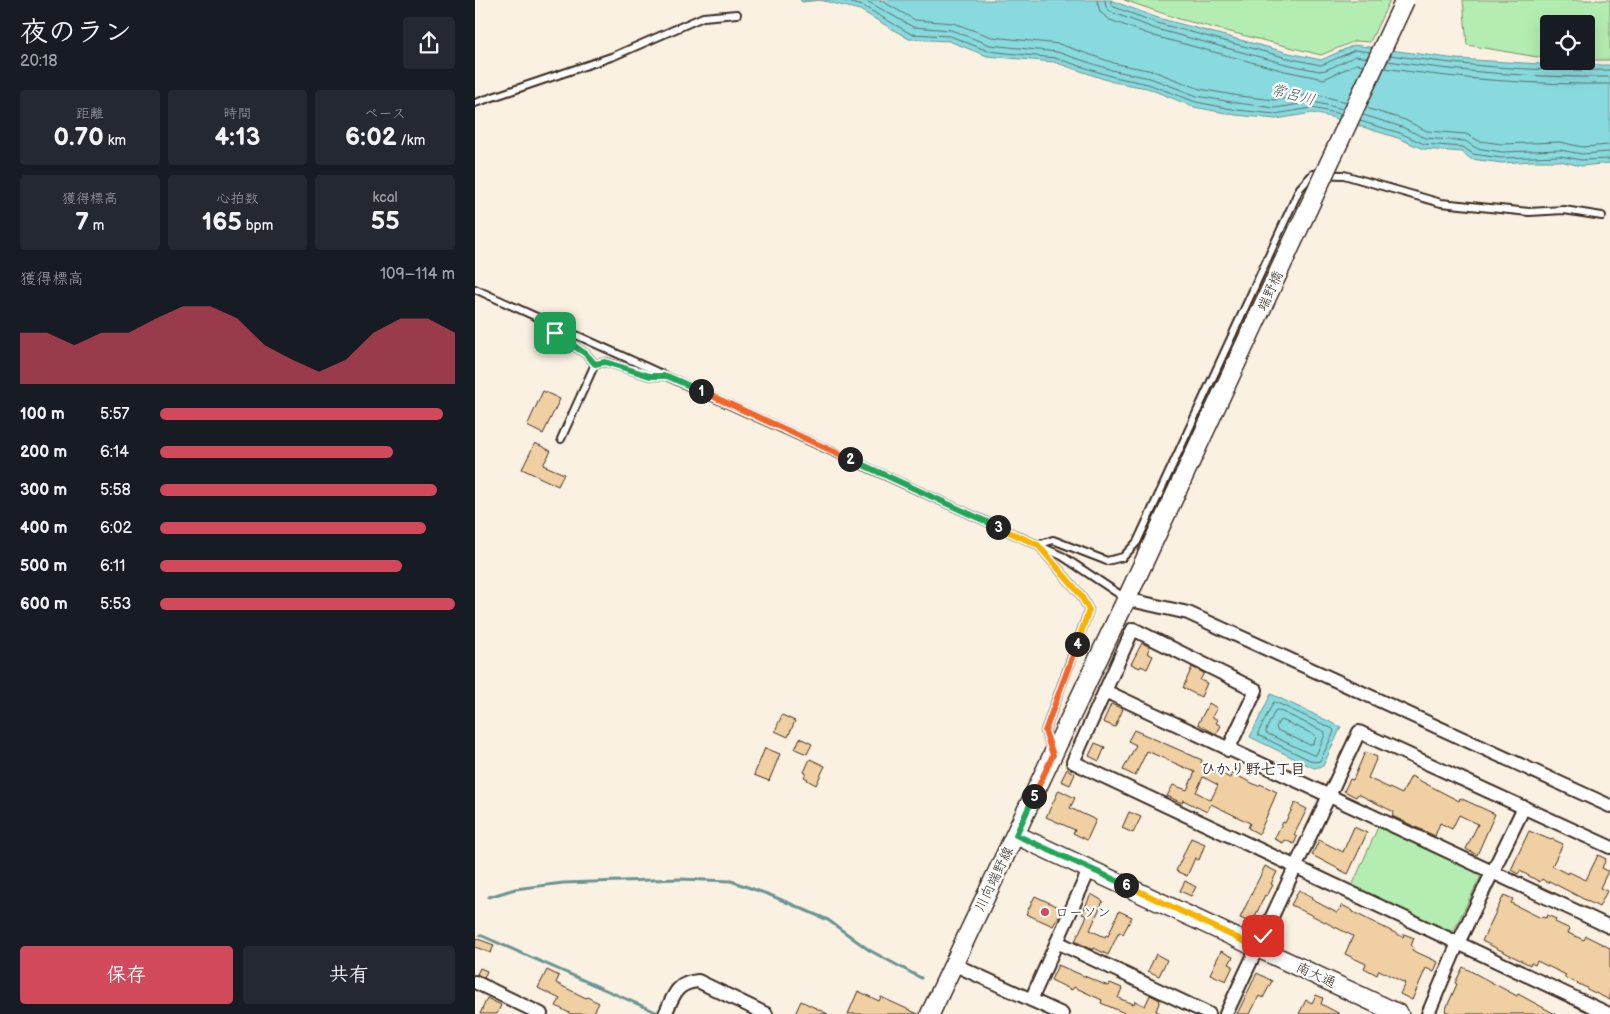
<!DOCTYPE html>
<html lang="ja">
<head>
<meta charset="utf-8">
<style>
  body { margin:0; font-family:"Balsamiq Sans","Klee One",sans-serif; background:#242831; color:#f1f3f6; height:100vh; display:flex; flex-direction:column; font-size:19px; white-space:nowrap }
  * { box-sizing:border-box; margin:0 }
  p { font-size:16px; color:#9ea1a6 }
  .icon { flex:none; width:28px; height:28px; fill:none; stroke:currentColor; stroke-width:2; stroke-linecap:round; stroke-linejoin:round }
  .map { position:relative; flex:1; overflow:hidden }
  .side { display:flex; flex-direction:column; background:#171b24; width:475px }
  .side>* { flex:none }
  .controls { position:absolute; left:1065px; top:15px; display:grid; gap:10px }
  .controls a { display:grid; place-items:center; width:55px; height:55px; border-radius:5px; background:#171b24; box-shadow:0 5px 20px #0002; font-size:25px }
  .pin { position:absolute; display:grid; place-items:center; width:42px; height:42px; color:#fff; margin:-21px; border-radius:10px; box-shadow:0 2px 8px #0006 }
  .km { position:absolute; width:25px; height:25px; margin:-12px; border-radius:50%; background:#222; color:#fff; font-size:14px; line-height:25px; text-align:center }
  .round { display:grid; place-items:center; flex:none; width:52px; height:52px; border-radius:5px; background:#242831 }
  .overview { display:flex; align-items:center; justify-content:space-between; height:85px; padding:0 20px }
  h1 { font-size:28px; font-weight:700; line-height:38px }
  .figures { display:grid; grid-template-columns:repeat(3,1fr); gap:8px; height:85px; padding:5px 20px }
  .figures div { display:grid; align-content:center; border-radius:5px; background:#242831; text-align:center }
  .figures b { font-size:25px; font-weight:700 }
  .figures small { font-size:14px; font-weight:400 }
  .figures p { font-size:14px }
  .chart { height:140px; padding:10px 20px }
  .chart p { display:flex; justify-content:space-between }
  .chart svg { width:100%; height:90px; margin-top:5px; fill:#d1495b; opacity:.7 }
  .primary-button { display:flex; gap:10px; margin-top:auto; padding:10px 20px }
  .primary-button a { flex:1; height:58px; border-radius:5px; background:#d1495b; color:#fff; font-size:20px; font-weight:700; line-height:58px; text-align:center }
  .primary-button a+a { background:#242831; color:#f1f3f6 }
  ul { padding:0 20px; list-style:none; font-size:16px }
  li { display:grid; grid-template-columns:80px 60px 1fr; align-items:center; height:38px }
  li i { height:12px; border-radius:6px; background:#d1495b }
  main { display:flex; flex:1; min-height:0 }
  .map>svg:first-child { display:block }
</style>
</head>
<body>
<main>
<section class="side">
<div class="overview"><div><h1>夜のラン</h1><p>20:18</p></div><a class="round"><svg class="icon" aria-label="share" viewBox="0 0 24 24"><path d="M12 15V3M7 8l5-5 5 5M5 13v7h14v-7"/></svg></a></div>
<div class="figures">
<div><p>距離</p><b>0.70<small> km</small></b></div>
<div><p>時間</p><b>4:13</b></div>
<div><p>ペース</p><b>6:02<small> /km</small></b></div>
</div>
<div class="figures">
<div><p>獲得標高</p><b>7<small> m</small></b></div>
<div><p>心拍数</p><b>165<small> bpm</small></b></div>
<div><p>kcal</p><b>55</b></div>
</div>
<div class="chart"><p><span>獲得標高</span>109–114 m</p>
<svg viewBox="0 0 160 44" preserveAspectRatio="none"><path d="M0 44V19L10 19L20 25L30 19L40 19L50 12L60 6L70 6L80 12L90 25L100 32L110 38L120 32L130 19L140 12L150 12L160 19V44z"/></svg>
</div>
<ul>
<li><b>100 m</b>5:57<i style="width:96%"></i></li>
<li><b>200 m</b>6:14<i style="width:79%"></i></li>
<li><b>300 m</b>5:58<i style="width:94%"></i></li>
<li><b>400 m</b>6:02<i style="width:90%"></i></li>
<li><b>500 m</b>6:11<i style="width:82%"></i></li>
<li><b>600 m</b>5:53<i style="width:100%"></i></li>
</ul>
<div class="primary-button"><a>保存</a><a>共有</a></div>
</section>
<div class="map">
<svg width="1135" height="1014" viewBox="0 0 1135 1014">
  <rect width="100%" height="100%" fill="#faf1e3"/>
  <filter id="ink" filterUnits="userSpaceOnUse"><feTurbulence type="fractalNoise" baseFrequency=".02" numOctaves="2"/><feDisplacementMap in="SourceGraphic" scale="10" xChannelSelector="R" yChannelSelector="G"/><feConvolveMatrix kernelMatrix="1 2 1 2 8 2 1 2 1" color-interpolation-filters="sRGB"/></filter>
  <g filter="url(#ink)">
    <g fill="#b4edb1" stroke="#788c68">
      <polygon points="649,0 915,0 895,42 880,41 846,55 704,19"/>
      <polygon points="988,0 1135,0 1135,60 1111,60 1111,24 1074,24 1074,59 992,45"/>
      <polygon points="903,827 1007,874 978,932 877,886"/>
    </g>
    <g fill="#88dade" stroke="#699491">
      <polygon points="325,0 635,0 683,18 814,53 846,60 879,45 981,59 1082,65 1135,65 1135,163 1106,166 1085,161 1057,161 1027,163 996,159 987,152 948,149 923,138 856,117 837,113 801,119 761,115 719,107 672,88 638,82 579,62 512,56 474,41 434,39 385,10 345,0 327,2"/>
      <polygon points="796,694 866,727 848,766 839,768 775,737"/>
    </g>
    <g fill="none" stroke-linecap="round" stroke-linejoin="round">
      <g stroke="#5a706b" stroke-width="1">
        <polyline points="365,0 388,6 436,34 475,36 513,51 580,58 639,77 673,84 721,102 762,110 800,114 837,108 866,114"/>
        <polyline points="390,0 438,27 476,30 515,45 582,52 640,71 675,78 722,96 762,103 800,108 838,102 868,109"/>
        <polyline points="405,0 440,20 478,23 517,37 584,44 642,64 678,71 725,89 764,96 800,100 838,94 872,102"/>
        <polyline points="622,0 625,12 635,20 679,36 810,71 849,79 881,64 889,65"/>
        <polyline points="630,0 631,7 636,12 681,29 811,64 844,71 851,70 881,56 892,58"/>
        <polyline points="636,0 636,4 639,7 682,23 813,58 845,65 849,64 880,50 895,52"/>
        <path d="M915 55C988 66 1062 72 1135 70"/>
        <path d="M913 61C986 72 1061 78 1135 77"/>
        <path d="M909 68C984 79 1059 85 1135 84"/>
        <polyline points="891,108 930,120 952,131 991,134 1004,141 1027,144 1085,142 1107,147 1135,145"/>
        <polyline points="888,115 927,127 950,138 990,141 1001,148 1027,152 1085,150 1107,154 1135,152"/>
        <polyline points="885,121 925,133 949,144 988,147 998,154 1026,158 1085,156 1106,160 1135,159"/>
        <polygon points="800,702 858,729 859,732 845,761 839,762 783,735 783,733 798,703"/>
        <polygon points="803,710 850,732 850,735 841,755 838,755 791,733 791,730 800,711"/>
        <polygon points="807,720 840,735 841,738 838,744 835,745 802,730 801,727 804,721"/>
      </g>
      <g stroke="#699491" stroke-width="3">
        <polyline points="14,897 40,889 88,883 205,879 256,881 295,895 353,920 394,950 446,978"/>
        <polyline points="5,935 181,1012"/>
      </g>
    </g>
    <g fill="#f0d0a2" stroke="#3b2a1e" fill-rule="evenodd">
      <polygon points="68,391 85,399 68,434 52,426"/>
      <polygon points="60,443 76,451 68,465 89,474 83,486 47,469"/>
      <polygon points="667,643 675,647 672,653 678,656 672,669 666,666 665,668 656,664"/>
      <polygon points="717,667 729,673 725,680 732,683 726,697 708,688"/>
      <polygon points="734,703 742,708 737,717 743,720 741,723 746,726 741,734 723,724"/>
      <polygon points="636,704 648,709 640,727 628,722"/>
      <polygon points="307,715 320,721 313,737 300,731"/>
      <path d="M659 730 727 760 726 763 755 778 757 773 783 786 785 784 802 792 784 834 773 828 775 823 736 804 732 812 708 800 707 803 692 796 698 785 712 790 720 772 697 762 672 751 660 776 648 770 661 745 653 741ZM728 777 743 785 736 800 721 792Z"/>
      <polygon points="325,738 337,744 332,754 320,749"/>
      <polygon points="620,743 630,747 624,761 614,756"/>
      <polygon points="290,748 305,754 294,781 279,775"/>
      <polygon points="890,752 902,757 893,778 927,794 936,776 984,801 985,798 1020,814 1002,855 991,849 1003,824 984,815 977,829 965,823 960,836 917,816 919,812 883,794 881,797 869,791 875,779 878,780"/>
      <polygon points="335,759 350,766 341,785 332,780 333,779 329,777 331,773 329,772"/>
      <polygon points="592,769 600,774 595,785 586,781"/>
      <polygon points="584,790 600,798 595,808 621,820 612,840 598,833 600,830 571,817"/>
      <polygon points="820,803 832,809 819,835 822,837 819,844 810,840 808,843 799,839 808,822 810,823"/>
      <polygon points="654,812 666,817 658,833 647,828"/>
      <polygon points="879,827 892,833 873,874 837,855 844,840 868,852"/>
      <polygon points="1054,831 1076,840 1077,839 1088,844 1077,866 1093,874 1094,872 1111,880 1123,855 1131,859 1127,868 1133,871 1125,888 1132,891 1124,907 1074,881 1073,883 1067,879 1065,882 1045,871 1043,874 1036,870"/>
      <polygon points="716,838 730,844 724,860 720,858 712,876 701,871"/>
      <polygon points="790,866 802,872 796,884 798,885 792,896 790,895 777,923 765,918"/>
      <polygon points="710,881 721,887 716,896 705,891"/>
      <polygon points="824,890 837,897 836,899 862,913 867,905 878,911 878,912 928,937 929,934 939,938 936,946 938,947 937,950 963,962 959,972 951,968 937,1000 925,994 930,983 904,970 902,975 889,968 891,964 870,954 878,936 816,905"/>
      <polygon points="616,894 628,901 615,930 630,937 631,935 633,936 644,911 657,917 648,934 644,932 633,955 619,948 618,950 600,941 612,916 607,914"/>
      <polygon points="1029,895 1038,899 1036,903 1066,918 1066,917 1071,918 1072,915 1081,919 1080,922 1095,929 1093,933 1109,940 1111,936 1135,948 1135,1000 1112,989 1112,988 1089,977 1091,975 1062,961 1060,965 1056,963 1055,965 1007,941"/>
      <polygon points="560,896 588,909 578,926 551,914"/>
      <polygon points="0,938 19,945 16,953 0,947"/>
      <polygon points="746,951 758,957 754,964 758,966 751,981 735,974"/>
      <polygon points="681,954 692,960 684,976 673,971"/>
      <polygon points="583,965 633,986 635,983 647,988 643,998 659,1004 660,1001 670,1006 675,995 685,1000 681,1011 688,1014 652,1014 626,1003 627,1000 599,987 597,990 576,980"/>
      <polygon points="988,967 1042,996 1043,994 1080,1014 978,1014 970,1011 982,984 980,983"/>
      <polygon points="5,968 12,971 9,978 2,974"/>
      <polygon points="72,970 84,976 81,983 111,998 112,997 124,1003 118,1014 96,1014 81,1006 85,999 63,988"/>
      <polygon points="782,973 797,981 788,998 784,996 775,1014 762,1014"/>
      <polygon points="383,991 404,1001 406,997 443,1014 373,1014"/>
      <polygon points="841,995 848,998 846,1004 865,1014 824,1014 831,1000 837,1003"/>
      <polygon points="12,998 26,1005 22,1014 5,1014"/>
      <polygon points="326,1001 353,1014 320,1014"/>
    </g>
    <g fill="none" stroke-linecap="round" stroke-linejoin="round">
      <g stroke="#3b2a1e" stroke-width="10">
        <g id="lane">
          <polyline points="0,103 139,56 228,17 262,14"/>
          <polyline points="0,289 587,556 650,598"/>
          <polyline points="72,322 80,333 111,354 120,364"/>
          <polyline points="86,439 120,364 131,362 175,376 188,376"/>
          <polyline points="576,748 570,731 614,610 605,594 563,545 578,540 632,561 648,557 662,542 825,188 838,174 869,175 966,203 1054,212 1089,210 1127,216"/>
        </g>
      </g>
      <g stroke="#3b2a1e" stroke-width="16">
        <g id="street">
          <polyline points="651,599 713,613 1135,806"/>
          <polyline points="630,691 1135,927"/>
          <polyline points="753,750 781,690 658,629 598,762 1134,1014"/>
          <polyline points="582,942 734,1014"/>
          <polyline points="478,964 587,1014"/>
          <polyline points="0,982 66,1014"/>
          <polyline points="556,1000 615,868"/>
          <path d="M190 1014C199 996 200 983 223 981L291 1014"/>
          <polyline points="751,1014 884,732 1135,847"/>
          <polyline points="953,1014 983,943 1049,807"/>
        </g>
      </g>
      <g stroke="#3b2a1e" stroke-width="21">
        <g id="secondary">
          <polyline points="541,835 924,1014"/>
          <polyline points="455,1014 660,581"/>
        </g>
      </g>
      <use href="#lane" stroke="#fff" stroke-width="6"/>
      <use href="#street" stroke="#fff" stroke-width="12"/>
      <use href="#secondary" stroke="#fff" stroke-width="18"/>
      <g stroke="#3b2a1e" stroke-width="21" stroke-linecap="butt">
        <polyline id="secondary-bridge" points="660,581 930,0"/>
      </g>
      <use href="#secondary-bridge" stroke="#fff" stroke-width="18"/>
    </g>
  </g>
  <g fill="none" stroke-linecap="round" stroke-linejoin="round" filter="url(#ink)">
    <g stroke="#fff" stroke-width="10">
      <polyline id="split-1" points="80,333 111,354 120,364 130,362 175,376 192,376 226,391"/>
    </g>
    <g stroke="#fff" stroke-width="10">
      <polyline id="split-2" points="226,391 375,459"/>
    </g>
    <g stroke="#fff" stroke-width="10">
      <polyline id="split-3" points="375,459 523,527"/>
    </g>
    <g stroke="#fff" stroke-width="10">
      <polyline id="split-4" points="523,527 563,545 605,594 614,610 602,644"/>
    </g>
    <g stroke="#fff" stroke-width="10">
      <polyline id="split-5" points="559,796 578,755 570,731 602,644"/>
    </g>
    <g stroke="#fff" stroke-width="10">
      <polyline id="split-6" points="559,796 541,835 651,885"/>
    </g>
    <g stroke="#fff" stroke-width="10">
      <polyline id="split-7" points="651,885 783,948 788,936"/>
    </g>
    <use href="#split-1" stroke="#22a559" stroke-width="6"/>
    <use href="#split-2" stroke="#f0652b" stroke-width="6"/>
    <use href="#split-3" stroke="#22a559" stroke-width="6"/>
    <use href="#split-4" stroke="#f5b400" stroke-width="6"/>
    <use href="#split-5" stroke="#f0652b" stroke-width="6"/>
    <use href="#split-6" stroke="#22a559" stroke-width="6"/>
    <use href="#split-7" stroke="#f5b400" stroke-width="6"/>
  </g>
  <circle fill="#d1495b" stroke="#fff" stroke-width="2" cx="570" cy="912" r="5"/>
  <g text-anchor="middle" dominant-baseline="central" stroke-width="4.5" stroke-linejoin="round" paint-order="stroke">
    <g font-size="14" fill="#3b2a1e" stroke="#fff">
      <text transform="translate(795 291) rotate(-65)">端野橋</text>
      <text transform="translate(519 879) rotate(-64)">川向端野線</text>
      <text transform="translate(841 975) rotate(25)">南大通</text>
    </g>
    <g font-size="14" fill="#3b2a1e" stroke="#fff" text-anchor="start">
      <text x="580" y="912">ローソン</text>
    </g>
    <g font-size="15" font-style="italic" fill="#525f58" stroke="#fff">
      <text transform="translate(818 95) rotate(15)">常呂川</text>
    </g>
    <g font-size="15" font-weight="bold" fill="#3b2a1e" stroke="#fff">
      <text x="778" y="769">ひかり野七丁目</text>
    </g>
  </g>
</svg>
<div class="controls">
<a><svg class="icon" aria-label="locate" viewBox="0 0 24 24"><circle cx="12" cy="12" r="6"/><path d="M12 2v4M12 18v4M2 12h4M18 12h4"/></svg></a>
</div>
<div class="pin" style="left:80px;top:333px;background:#1e9e55"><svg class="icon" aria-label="arrive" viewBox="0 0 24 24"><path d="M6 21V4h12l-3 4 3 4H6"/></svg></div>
<div class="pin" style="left:788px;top:936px;background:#d93025"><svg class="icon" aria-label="check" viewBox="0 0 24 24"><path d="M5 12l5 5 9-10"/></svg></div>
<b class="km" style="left:226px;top:391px">1</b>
<b class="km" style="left:375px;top:459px">2</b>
<b class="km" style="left:523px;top:527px">3</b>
<b class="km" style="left:602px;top:644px">4</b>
<b class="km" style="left:559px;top:796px">5</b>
<b class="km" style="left:651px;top:885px">6</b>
</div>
</main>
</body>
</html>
